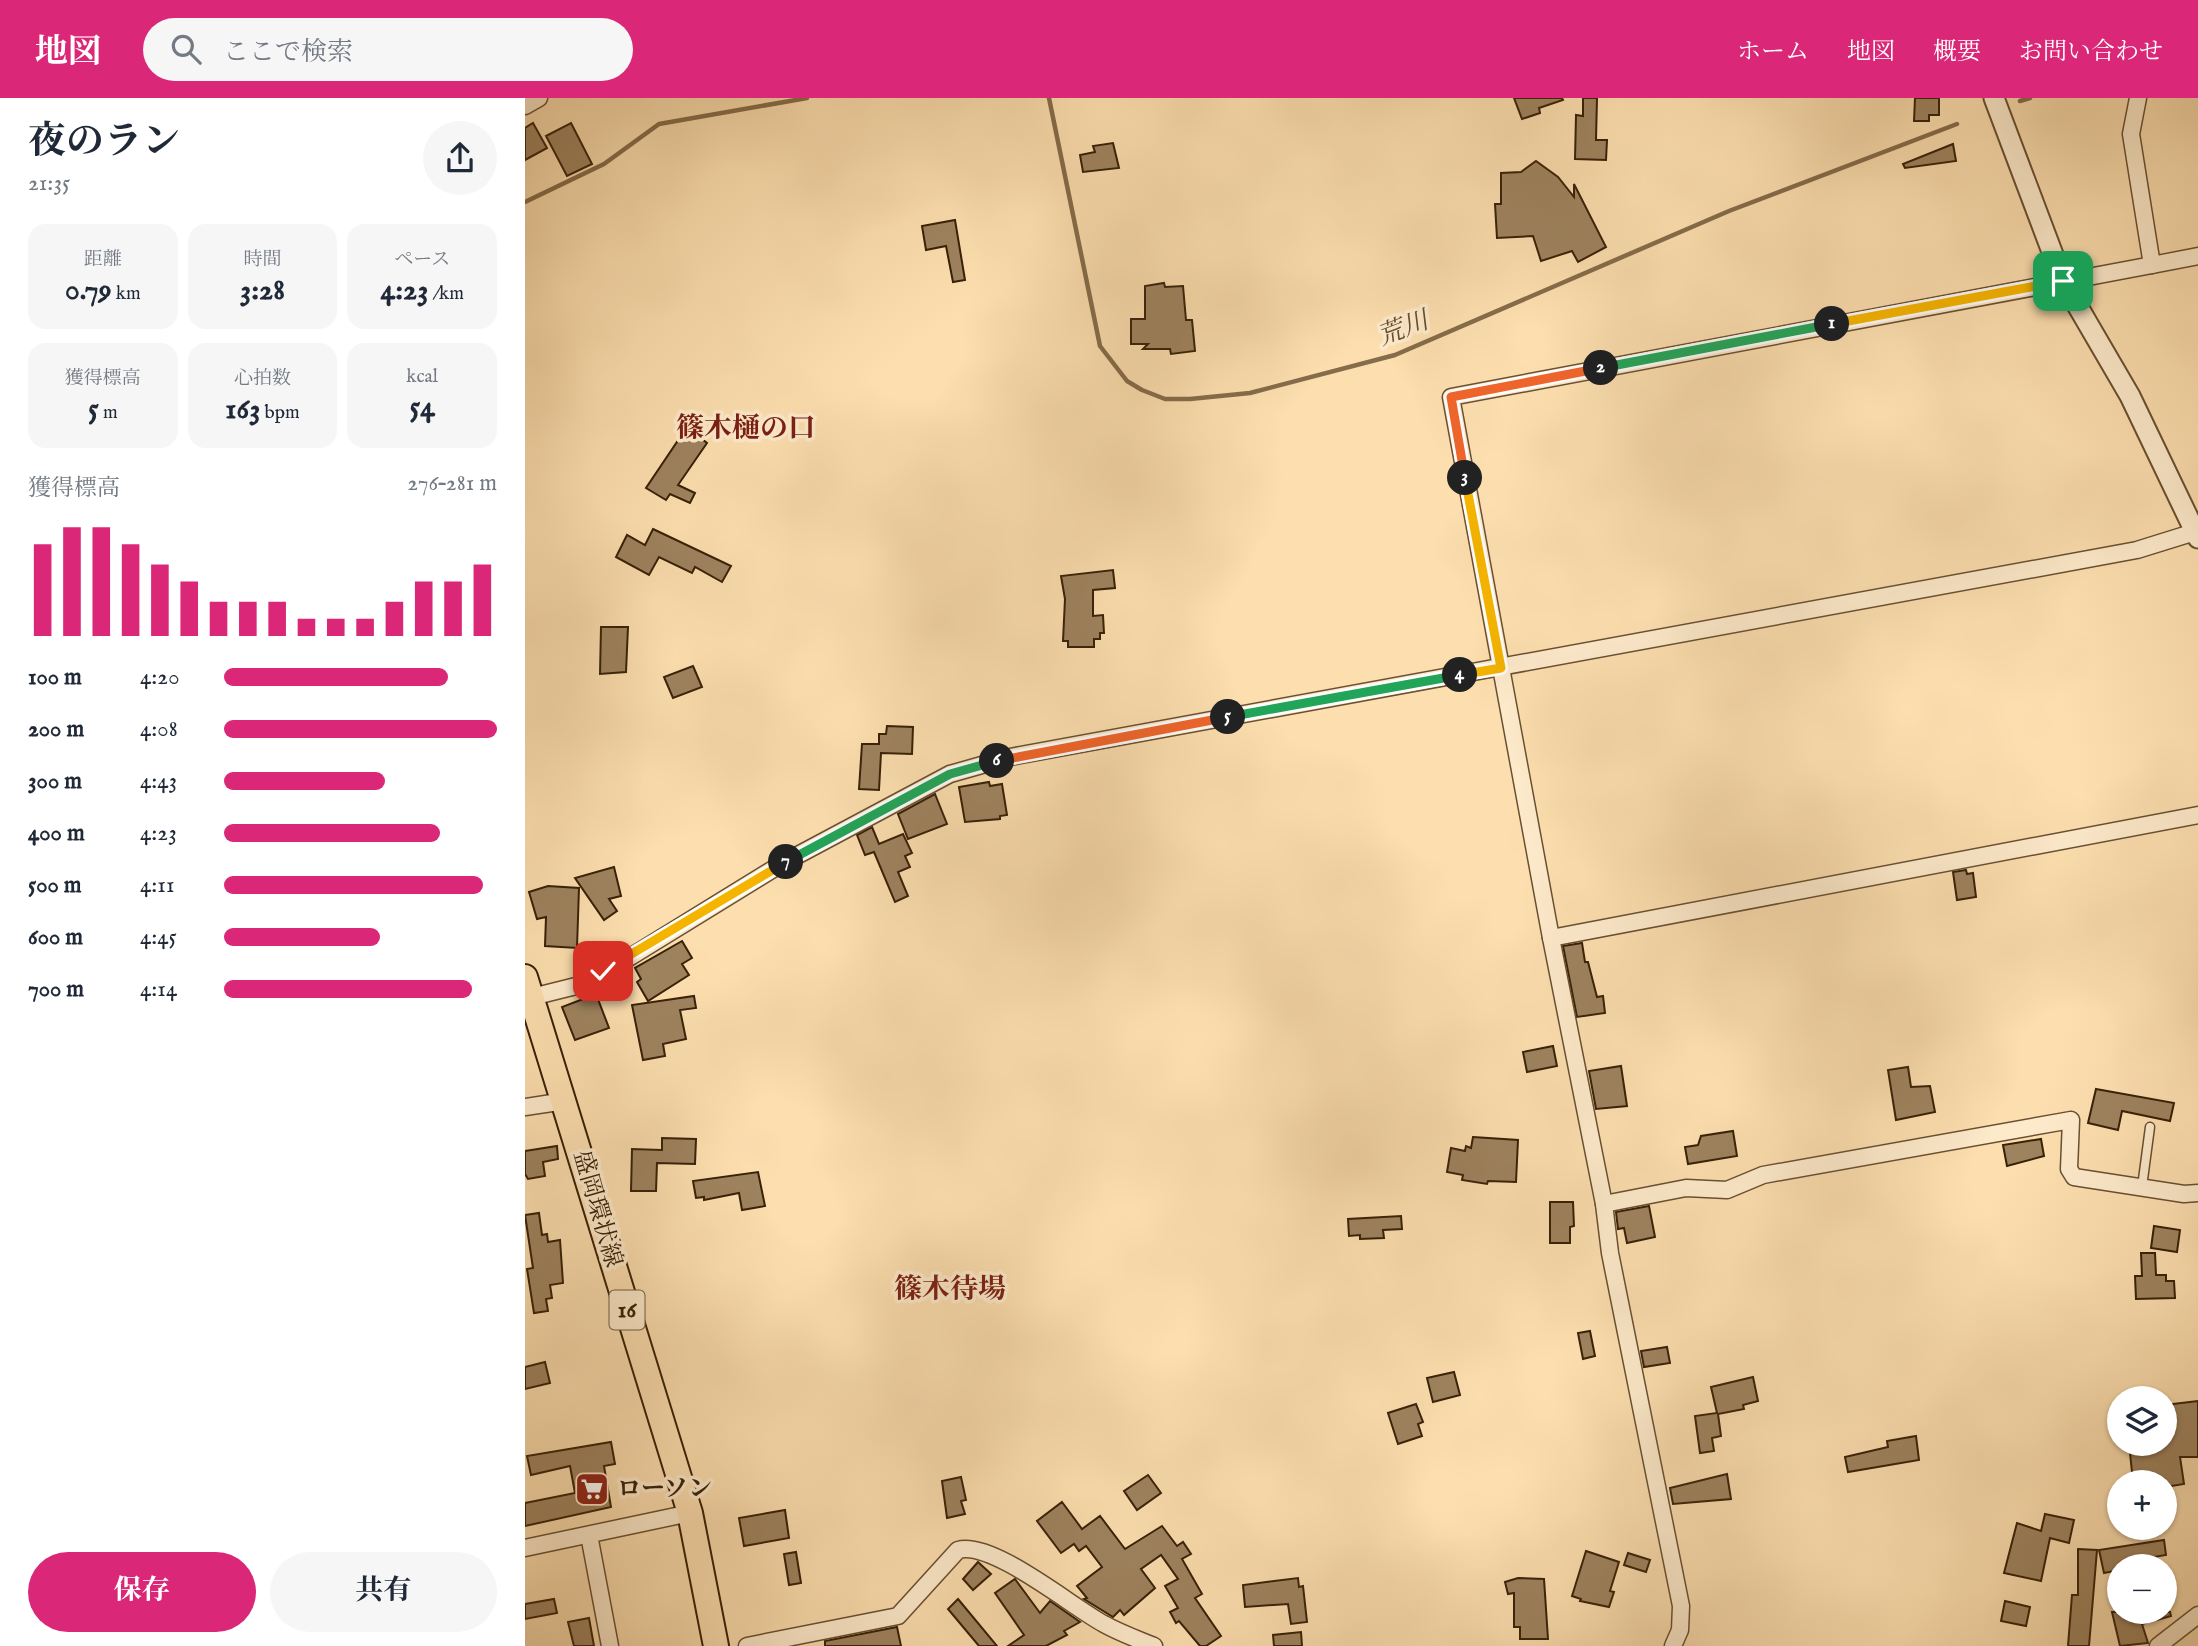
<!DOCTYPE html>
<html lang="ja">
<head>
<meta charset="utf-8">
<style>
  body { margin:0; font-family:"IM FELL English","Noto Serif JP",serif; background:#f6f6f7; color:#1f2937; height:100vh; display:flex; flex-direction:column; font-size:26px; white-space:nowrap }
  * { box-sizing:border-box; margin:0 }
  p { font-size:23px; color:#747a83 }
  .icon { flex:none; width:38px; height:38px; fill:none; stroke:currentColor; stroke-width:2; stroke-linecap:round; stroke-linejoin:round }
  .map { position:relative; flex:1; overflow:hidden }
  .side { display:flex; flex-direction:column; background:#fff; width:525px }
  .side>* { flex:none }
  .buttons { position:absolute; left:1582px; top:1288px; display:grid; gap:14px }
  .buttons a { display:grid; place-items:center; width:70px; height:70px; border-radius:50%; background:#fff; box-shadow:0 2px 5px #0004; font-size:35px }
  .pin { position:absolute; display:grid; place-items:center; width:60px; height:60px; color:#fff; margin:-30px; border-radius:14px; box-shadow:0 4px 10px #0006 }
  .km { position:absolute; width:35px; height:35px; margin:-18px; border-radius:50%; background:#222; color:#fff; font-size:19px; line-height:35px; text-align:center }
  .round { display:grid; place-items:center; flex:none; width:74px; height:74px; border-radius:37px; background:#f6f6f7 }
  .headline { display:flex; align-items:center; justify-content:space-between; height:119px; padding:0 28px }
  h1 { font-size:38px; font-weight:700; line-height:52px }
  .stats { display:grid; grid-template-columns:repeat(3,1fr); gap:10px; height:119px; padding:7px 28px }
  .stats div { display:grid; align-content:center; border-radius:18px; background:#f6f6f7; text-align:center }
  .stats b { font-size:30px; font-weight:700 }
  .stats small { font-size:19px; font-weight:400 }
  .stats p { font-size:19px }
  .chart { height:196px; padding:14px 28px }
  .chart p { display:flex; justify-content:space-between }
  .chart svg { width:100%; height:126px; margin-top:7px; stroke:#db2777; stroke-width:6 }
  .primary-button { display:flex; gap:14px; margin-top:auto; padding:14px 28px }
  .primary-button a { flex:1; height:80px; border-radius:42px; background:#db2777; color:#fff; font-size:28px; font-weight:700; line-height:80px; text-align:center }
  .primary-button a+a { background:#f6f6f7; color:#1f2937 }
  ul { padding:0 28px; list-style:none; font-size:23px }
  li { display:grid; grid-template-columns:112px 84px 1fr; align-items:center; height:52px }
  li i { height:18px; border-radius:9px; background:#db2777 }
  header { display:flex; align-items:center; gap:42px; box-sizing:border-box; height:98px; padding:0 35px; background:#db2777; color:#fff }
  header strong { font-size:33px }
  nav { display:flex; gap:38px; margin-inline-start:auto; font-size:24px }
  .search { width:490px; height:63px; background:#f6f6f7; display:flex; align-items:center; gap:18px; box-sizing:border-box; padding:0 24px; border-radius:38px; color:#747a83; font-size:26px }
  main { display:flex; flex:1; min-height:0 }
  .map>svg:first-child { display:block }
</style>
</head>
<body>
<header>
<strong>地図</strong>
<div class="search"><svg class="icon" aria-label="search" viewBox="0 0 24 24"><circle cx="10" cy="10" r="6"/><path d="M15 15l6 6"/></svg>ここで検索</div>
<nav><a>ホーム</a><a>地図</a><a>概要</a><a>お問い合わせ</a></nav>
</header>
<main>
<section class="side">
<div class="headline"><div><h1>夜のラン</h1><p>21:35</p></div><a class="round"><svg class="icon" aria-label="share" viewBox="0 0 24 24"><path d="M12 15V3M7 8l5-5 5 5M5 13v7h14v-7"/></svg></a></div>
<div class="stats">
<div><p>距離</p><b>0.79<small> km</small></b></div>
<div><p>時間</p><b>3:28</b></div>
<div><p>ペース</p><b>4:23<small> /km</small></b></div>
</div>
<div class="stats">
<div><p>獲得標高</p><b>5<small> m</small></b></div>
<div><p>心拍数</p><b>163<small> bpm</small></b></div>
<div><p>kcal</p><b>54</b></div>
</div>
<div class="chart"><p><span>獲得標高</span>276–281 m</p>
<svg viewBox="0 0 160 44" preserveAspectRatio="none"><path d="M5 44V12M15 44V6M25 44V6M35 44V12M45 44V19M55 44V25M65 44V32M75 44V32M85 44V32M95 44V38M105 44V38M115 44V38M125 44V32M135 44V25M145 44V25M155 44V19"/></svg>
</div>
<ul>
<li><b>100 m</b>4:20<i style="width:82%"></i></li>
<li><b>200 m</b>4:08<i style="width:100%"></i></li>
<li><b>300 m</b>4:43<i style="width:59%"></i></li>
<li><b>400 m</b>4:23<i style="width:79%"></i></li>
<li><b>500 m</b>4:11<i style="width:95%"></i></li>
<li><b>600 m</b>4:45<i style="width:57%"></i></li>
<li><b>700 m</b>4:14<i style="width:91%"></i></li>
</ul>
<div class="primary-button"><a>保存</a><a>共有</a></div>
</section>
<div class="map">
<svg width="1673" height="1548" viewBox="0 0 1673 1548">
  <rect width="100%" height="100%" fill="#fcdeaf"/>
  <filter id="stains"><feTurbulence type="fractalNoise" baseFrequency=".00286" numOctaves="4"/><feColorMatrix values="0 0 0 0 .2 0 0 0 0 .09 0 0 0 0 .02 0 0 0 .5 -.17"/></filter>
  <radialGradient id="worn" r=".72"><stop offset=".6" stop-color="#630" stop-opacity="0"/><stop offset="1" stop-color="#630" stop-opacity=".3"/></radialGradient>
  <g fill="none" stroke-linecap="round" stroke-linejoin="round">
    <g stroke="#856c4a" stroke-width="4.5">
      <polyline points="524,0 575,248 602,283 617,292 640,301 665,301 725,295 870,257 1204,113 1432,26"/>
      <polyline points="1495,3 1505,0"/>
      <polyline points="0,104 79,66 134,26 282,0"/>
    </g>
  </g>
  <g fill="#9e835f" stroke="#382108" stroke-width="2">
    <polygon points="989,0 1037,0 1038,2 1014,10 1015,15 997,21"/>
    <polygon points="1058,0 1072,0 1071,42 1082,42 1081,62 1050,61 1051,17 1058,18"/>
    <polygon points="1390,0 1414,0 1414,17 1404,17 1404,23 1389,23"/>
    <polygon points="8,25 22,50 0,62 0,30"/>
    <polygon points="46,25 67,66 42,78 21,38"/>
    <polygon points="588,45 594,70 558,74 555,57 570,54 568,48"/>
    <polygon points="1428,46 1431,63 1380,70 1378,66"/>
    <polygon points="1011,63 1033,79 1049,99 1049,86 1081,149 1053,164 1047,153 1016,163 1008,138 972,140 970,106 976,106 976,75 996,74"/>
    <polygon points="430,122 440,182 428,184 421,148 401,152 397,128"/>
    <polygon points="639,185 640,189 658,188 661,222 667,222 670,253 646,256 645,251 618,251 623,246 606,246 606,221 620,221 620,188"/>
    <polygon points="162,329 182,345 153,387 170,395 165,405 145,396 141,402 121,390"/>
    <polygon points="128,431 206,468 197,484 170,469 167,475 134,459 124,477 91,459 102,437 120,447"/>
    <polygon points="588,472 590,490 568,492 568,518 578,517 579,535 575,535 575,541 569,541 569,549 543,549 543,543 538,543 540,501 536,478"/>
    <polygon points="76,529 103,529 101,574 75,576"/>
    <polygon points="168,568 177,589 148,600 139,579"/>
    <polygon points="362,628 388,629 387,656 356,655 354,692 334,691 337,646 354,646 354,636 361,636"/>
    <polygon points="464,684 465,688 477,686 482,717 475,718 475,721 440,724 434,689"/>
    <polygon points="410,696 422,726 383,741 373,716"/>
    <polygon points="347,729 354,746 378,736 387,755 380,758 385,769 373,774 383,798 370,804 349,754 340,757 332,737"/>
    <polygon points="89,769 96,798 84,801 92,813 79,822 50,780"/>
    <polygon points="1441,772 1442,776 1448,775 1451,799 1432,802 1428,774"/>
    <polygon points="23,788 54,790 52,850 20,848 21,819 12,821 4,794"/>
    <polygon points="157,843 167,860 157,866 164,877 123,903 112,884 116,881 110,870"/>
    <polygon points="1057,845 1060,864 1063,864 1072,899 1078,898 1080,915 1052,919 1038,848"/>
    <polygon points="71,896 84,930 50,942 37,909"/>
    <polygon points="169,898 171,910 155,912 161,941 138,946 140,958 118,962 107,907"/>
    <polygon points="1028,948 1032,968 1002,974 998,954"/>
    <polygon points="1096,968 1102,1008 1071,1011 1064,973"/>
    <polygon points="1383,969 1386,989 1405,988 1410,1014 1371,1022 1363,972"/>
    <polygon points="1571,991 1649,1005 1645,1023 1597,1013 1593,1032 1563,1025"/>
    <polygon points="1208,1033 1212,1058 1163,1066 1160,1049 1173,1047 1176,1038"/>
    <polygon points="948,1039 993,1042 991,1084 963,1083 962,1086 937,1082 938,1077 922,1074 926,1050 940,1053 941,1048 946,1050"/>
    <polygon points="137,1040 171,1041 170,1066 132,1065 131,1093 106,1093 107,1051 137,1052"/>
    <polygon points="1516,1041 1519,1058 1482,1068 1478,1047"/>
    <polygon points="32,1048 33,1061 18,1064 20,1078 3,1081 0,1076 0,1053"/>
    <polygon points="233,1074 240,1108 217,1112 214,1095 179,1102 179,1099 171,1100 168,1083"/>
    <polygon points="1025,1104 1048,1104 1049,1128 1045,1129 1045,1145 1025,1145"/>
    <polygon points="1124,1108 1130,1139 1102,1145 1099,1130 1093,1131 1091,1114"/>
    <polygon points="14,1115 17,1137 22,1136 23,1144 35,1142 38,1185 25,1187 27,1200 21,1201 23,1213 9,1215 2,1171 8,1170 0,1117"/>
    <polygon points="876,1118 877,1131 858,1132 859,1140 835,1141 835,1137 824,1138 823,1121"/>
    <polygon points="1629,1128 1655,1132 1652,1154 1626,1150"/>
    <polygon points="1616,1155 1630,1155 1631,1177 1641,1177 1641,1183 1649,1183 1650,1200 1611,1201 1610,1178 1617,1178"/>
    <polygon points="1065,1233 1070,1258 1058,1261 1053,1235"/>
    <polygon points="1142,1249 1145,1265 1119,1269 1116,1253"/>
    <polygon points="20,1264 25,1285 0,1291 0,1269"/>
    <polygon points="929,1274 935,1297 908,1304 902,1280"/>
    <polygon points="1228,1279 1233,1303 1218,1307 1219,1311 1193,1316 1196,1338 1187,1340 1189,1353 1175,1355 1170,1318 1192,1315 1186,1289"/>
    <polygon points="1673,1303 1673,1359 1655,1359 1659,1386 1640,1389 1640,1384 1608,1383 1604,1346 1640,1346 1640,1307"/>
    <polygon points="891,1306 898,1324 893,1326 897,1338 873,1346 863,1315"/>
    <polygon points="1391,1338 1394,1362 1323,1374 1320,1359 1363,1349 1362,1343"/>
    <polygon points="86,1344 90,1366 79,1368 86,1409 0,1428 0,1405 50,1395 45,1368 6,1377 2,1358"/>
    <polygon points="1202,1376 1206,1401 1148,1406 1145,1390"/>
    <polygon points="623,1377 636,1395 612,1412 599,1393"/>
    <polygon points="436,1379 441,1402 436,1403 440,1416 422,1420 417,1383"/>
    <polygon points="537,1404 557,1431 575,1418 600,1451 637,1428 652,1448 658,1444 666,1456 657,1461 677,1496 670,1500 696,1538 681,1548 675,1548 654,1523 651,1525 645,1514 653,1510 640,1488 653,1481 636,1457 616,1471 630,1490 599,1517 595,1512 588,1519 559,1501 562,1500 552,1488 577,1469 561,1448 554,1453 549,1446 536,1455 512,1423"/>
    <polygon points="260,1412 264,1440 219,1448 214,1420"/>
    <polygon points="1520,1416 1549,1422 1544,1445 1525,1440 1516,1483 1479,1475 1492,1425 1516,1433"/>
    <polygon points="1639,1442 1641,1457 1617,1461 1618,1466 1594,1468 1594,1472 1579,1475 1574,1452"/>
    <polygon points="1553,1451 1572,1452 1564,1548 1543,1548 1547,1497 1553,1497"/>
    <polygon points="1061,1453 1094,1464 1085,1493 1089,1494 1084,1509 1055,1503 1056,1501 1047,1498"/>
    <polygon points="271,1454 276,1485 264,1487 259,1456"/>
    <polygon points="1103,1455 1125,1462 1121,1474 1099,1467"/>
    <polygon points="453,1464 466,1476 448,1492 438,1481"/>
    <polygon points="773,1480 774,1489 778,1488 782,1524 766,1526 763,1506 720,1509 718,1487"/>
    <polygon points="993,1480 1019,1481 1023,1541 995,1541 995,1529 989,1529 989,1495 983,1496 980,1484"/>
    <polygon points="490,1481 515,1515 525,1503 555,1524 539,1533 542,1537 521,1548 483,1548 499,1537 470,1495"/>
    <polygon points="29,1501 32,1515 0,1521 0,1506"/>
    <polygon points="433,1501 472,1548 454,1548 423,1511"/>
    <polygon points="1480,1503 1505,1509 1501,1528 1476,1523"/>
    <polygon points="1587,1514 1645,1514 1646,1518 1617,1526 1623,1545 1595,1548"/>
    <polygon points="64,1520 69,1548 49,1548 43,1524"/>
    <polygon points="372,1529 376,1548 300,1548 300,1543"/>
    <polygon points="776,1534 777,1548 749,1548 748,1537"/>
  </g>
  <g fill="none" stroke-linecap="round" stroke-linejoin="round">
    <g stroke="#695032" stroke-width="11">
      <polyline id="service" points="1617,1089 1625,1029"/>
    </g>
    <g stroke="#695032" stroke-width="19">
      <g id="minor">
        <polyline points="0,8 14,0"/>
        <polyline points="1627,167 1673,158"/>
        <polyline points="1026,840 1673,717"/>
        <polyline points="7,899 63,885 258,765 425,676 485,659 1612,452 1673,433"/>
        <polyline points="0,1009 40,1003"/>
        <polyline points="1079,1106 1161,1090 1202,1092 1238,1077 1546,1022 1544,1071 1549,1079 1659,1096 1673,1095"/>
        <polyline points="64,1437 85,1548"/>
        <polyline points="0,1450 165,1415"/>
        <path d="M222 1548 373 1518 433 1452C467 1442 547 1509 579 1526 595 1535 612 1541 629 1548"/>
        <polyline points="1148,1548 1155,1532 1156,1508 1085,1155 1079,1106 1026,840 926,299 1627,167 1606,36 1613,0"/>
        <polyline points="1633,1548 1673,1517"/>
      </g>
    </g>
    <g stroke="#695032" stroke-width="23">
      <polyline id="tertiary" points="1469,0 1538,183 1605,298 1673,440"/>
    </g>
    <g stroke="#382108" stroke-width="28">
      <polyline id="primary" points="0,879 165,1415 191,1548"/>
    </g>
    <use href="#service" stroke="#fdeacb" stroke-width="8"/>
    <use href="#minor" stroke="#fdeacb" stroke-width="16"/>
    <use href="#tertiary" stroke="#fdeacb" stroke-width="19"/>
    <use href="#primary" stroke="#fcdeaf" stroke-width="24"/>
  </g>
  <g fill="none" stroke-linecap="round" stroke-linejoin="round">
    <g stroke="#fff" stroke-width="14">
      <polyline id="split-1" points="1307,226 1538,183"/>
    </g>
    <g stroke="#fff" stroke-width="14">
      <polyline id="split-2" points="1076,270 1307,226"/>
    </g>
    <g stroke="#fff" stroke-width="14">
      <polyline id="split-3" points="940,380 926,299 1076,270"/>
    </g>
    <g stroke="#fff" stroke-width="14">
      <polyline id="split-4" points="935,577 976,570 940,380"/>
    </g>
    <g stroke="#fff" stroke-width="14">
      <polyline id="split-5" points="703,619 935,577"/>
    </g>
    <g stroke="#fff" stroke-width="14">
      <polyline id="split-6" points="472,663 703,619"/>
    </g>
    <g stroke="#fff" stroke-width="14">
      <polyline id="split-7" points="261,764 425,676 472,663"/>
    </g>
    <g stroke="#fff" stroke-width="14">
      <polyline id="split-8" points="78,873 261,764"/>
    </g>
    <use href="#split-1" stroke="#f5b400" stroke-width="9"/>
    <use href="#split-2" stroke="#22a559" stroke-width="9"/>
    <use href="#split-3" stroke="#f0652b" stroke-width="9"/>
    <use href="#split-4" stroke="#f5b400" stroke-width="9"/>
    <use href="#split-5" stroke="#22a559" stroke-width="9"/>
    <use href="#split-6" stroke="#f0652b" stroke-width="9"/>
    <use href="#split-7" stroke="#22a559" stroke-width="9"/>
    <use href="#split-8" stroke="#f5b400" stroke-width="9"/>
  </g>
  <defs>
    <g id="supermarket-square" transform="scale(1.75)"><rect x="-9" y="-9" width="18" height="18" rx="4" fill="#8f2418" stroke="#fdeacb"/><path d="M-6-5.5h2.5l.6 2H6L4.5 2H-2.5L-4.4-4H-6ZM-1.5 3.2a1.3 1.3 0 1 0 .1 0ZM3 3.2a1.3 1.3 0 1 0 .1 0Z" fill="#fff"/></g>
  </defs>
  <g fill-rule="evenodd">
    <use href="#supermarket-square" x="67" y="1391"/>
  </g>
  <g text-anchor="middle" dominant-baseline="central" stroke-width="7" stroke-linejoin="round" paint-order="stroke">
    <rect fill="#fdeacb" stroke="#735d42" stroke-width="2" x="84.5" y="1192.5" width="35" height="39" rx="5"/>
    <g font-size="23" font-weight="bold" fill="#382108">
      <text x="102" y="1212">16</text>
    </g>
    <g font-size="24" fill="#382108" stroke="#fdeacb">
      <text transform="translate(72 1111) rotate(74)">盛岡環状線</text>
    </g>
    <g font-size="24" font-weight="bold" fill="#382108" stroke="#fdeacb" text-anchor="start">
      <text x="92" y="1391">ローソン</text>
    </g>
    <g font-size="26" font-style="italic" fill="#654d2e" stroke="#fdeacb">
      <text transform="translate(878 231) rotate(-21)">荒川</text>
    </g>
    <g font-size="28" font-weight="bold" fill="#7a1f14" stroke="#fdeacb">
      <text x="221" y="331">篠木樋の口</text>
      <text x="425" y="1192">篠木待場</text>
    </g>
  </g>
  <rect width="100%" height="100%" filter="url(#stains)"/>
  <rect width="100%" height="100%" fill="url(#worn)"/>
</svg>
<div class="buttons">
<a><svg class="icon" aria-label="layers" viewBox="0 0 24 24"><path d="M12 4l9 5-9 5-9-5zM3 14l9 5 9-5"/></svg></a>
<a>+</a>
<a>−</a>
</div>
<div class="pin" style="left:1538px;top:183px;background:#1e9e55"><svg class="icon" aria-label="arrive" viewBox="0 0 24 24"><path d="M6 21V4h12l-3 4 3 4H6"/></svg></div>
<div class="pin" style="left:78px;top:873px;background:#d93025"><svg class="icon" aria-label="check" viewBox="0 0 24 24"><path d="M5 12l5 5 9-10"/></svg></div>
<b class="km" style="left:1307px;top:226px">1</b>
<b class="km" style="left:1076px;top:270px">2</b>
<b class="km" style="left:940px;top:380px">3</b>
<b class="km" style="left:935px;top:577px">4</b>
<b class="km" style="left:703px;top:619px">5</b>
<b class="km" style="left:472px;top:663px">6</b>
<b class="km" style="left:261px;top:764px">7</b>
</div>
</main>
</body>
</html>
